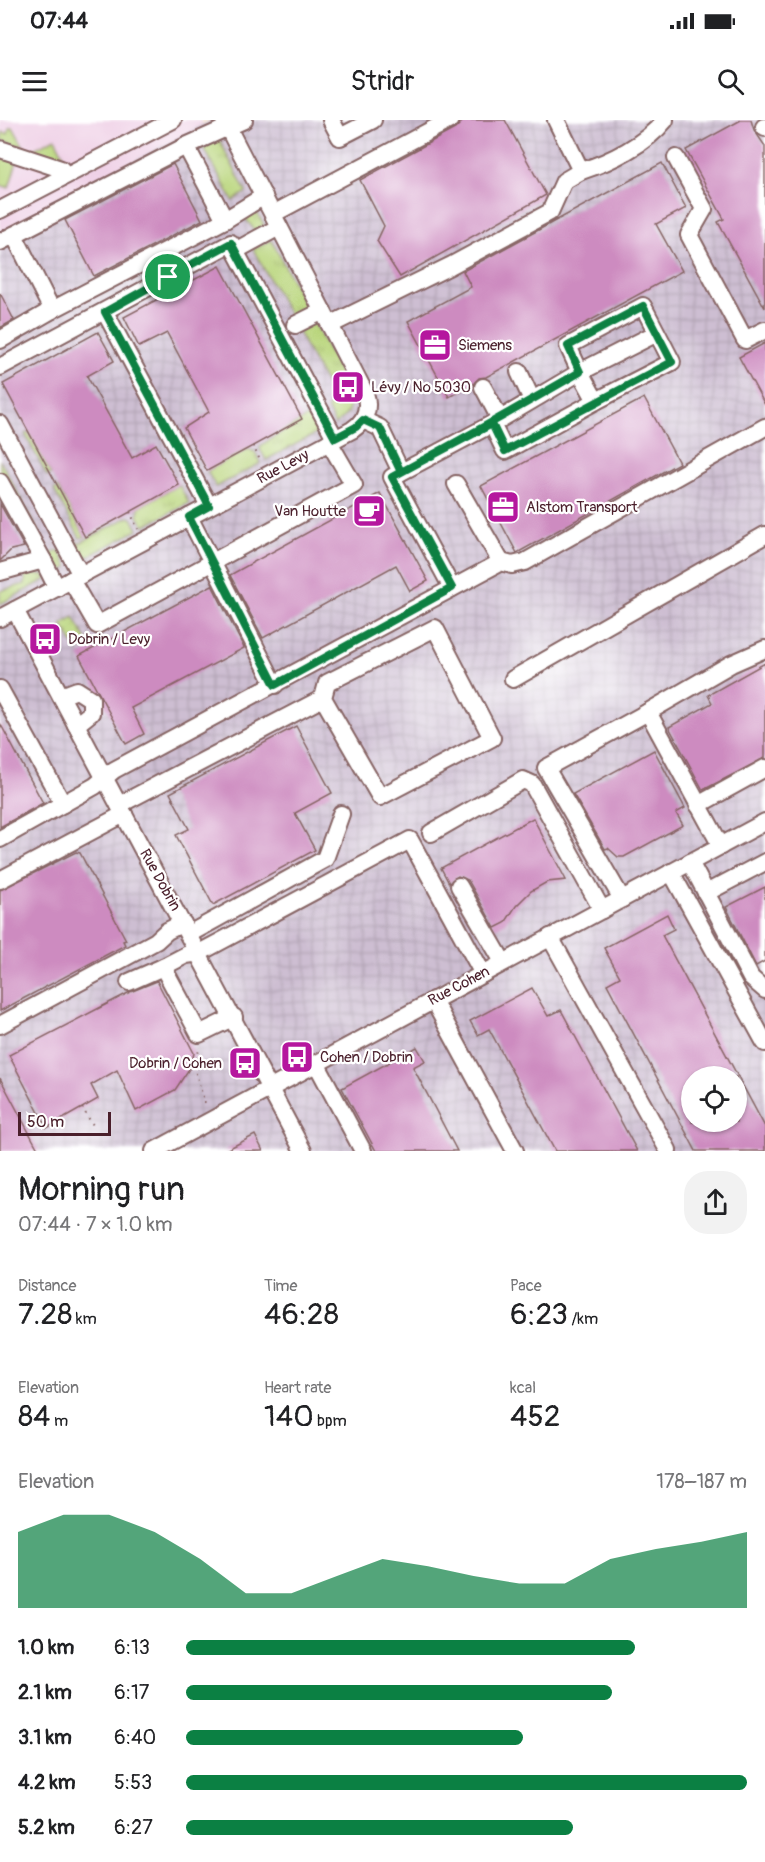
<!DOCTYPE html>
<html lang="en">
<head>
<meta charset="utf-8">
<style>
  body { margin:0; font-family:Pangolin,sans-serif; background:#f2f2f2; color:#202124; height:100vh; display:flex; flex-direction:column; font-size:22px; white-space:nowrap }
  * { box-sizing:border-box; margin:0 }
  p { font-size:20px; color:#757577 }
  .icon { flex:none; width:33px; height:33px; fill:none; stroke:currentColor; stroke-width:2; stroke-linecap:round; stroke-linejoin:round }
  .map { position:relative; height:1031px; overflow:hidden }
  .drawer { display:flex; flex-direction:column; background:#fff; flex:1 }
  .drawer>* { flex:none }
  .tools { position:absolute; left:681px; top:946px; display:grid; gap:12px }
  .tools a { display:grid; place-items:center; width:66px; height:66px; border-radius:50%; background:#fff; box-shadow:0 2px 4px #0004; font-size:30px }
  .scale { position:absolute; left:18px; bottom:15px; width:93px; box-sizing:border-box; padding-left:6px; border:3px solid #4a1f2b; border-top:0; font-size:16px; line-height:21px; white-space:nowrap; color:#4a1f2b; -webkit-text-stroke:4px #fff; paint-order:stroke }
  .pin { position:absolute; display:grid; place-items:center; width:51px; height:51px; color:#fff; margin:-26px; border:3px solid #fff; border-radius:50%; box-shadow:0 2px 6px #0007 }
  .round { display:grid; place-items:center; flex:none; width:63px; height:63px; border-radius:24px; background:#f2f2f2 }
  .overview { display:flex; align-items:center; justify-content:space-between; height:102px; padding:0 18px }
  h1 { font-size:33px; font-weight:600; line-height:45px }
  .metrics { display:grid; grid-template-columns:repeat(3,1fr); gap:9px; height:102px; padding:6px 18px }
  .metrics div { display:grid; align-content:center }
  .metrics b { font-size:30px; font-weight:600 }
  .metrics small { font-size:16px; font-weight:400 }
  .metrics p { font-size:16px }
  .chart { height:168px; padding:12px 18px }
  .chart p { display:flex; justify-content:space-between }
  .chart svg { width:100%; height:108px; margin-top:6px; fill:#0b8043; opacity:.7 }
  ul { padding:0 18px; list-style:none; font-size:20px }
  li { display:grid; grid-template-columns:96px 72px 1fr; align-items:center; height:45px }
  li i { height:15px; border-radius:8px; background:#0b8043 }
  .status { display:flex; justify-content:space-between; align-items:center; height:42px; padding:0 30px; background:#fff; direction:ltr }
  .status svg { height:16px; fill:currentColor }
  header { display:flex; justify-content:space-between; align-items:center; height:78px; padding:0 18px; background:#fff; font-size:27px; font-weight:600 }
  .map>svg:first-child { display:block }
</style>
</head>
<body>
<div class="status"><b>07:44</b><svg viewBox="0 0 49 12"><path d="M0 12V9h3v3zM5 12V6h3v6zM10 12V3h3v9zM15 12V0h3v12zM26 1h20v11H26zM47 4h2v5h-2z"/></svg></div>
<header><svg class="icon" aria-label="menu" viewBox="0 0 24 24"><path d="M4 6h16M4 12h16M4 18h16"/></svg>Stridr<svg class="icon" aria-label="search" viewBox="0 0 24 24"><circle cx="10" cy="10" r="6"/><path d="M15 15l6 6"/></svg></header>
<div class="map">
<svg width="765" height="1031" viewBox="0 0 765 1031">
  <defs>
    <pattern id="industrial-grid" width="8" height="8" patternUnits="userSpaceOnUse" patternTransform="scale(1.5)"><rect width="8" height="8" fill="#cdbed2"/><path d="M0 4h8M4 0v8" fill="none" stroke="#b2a3b4"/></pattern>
    <pattern id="grass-tufts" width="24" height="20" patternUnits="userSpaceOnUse" patternTransform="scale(1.5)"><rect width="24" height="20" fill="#b9d57b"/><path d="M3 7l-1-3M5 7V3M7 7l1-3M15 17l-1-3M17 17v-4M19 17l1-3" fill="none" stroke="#a1b66a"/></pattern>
    <pattern id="park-dots" width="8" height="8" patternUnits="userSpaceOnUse" patternTransform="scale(1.5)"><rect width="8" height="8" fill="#b9d57b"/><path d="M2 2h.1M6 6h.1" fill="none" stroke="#a1b66a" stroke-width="1.8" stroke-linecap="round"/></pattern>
  </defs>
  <rect width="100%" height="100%" fill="#fff"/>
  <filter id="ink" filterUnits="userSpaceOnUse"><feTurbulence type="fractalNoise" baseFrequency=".0167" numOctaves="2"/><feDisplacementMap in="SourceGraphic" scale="12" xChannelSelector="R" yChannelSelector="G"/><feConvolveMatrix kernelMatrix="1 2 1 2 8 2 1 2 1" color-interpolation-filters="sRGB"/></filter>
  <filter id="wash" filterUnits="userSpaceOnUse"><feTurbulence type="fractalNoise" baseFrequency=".008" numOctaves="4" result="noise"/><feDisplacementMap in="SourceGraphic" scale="24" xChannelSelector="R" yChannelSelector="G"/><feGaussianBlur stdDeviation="1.35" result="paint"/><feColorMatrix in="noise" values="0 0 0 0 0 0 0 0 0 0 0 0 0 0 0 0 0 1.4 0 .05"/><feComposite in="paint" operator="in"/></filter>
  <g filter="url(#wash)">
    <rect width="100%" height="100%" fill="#f5e3cb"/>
    <polygon fill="#efd0e6" points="0,0 200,0 203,5 0,112"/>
    <path fill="url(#industrial-grid)" fill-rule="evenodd" d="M211 0H765V1031H0V112ZM692 957H736V1002H692Z"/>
    <g fill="url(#grass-tufts)" stroke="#827a53" stroke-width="1.5">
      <polygon points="13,7 24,27 1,20 3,12 8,14 9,8"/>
      <polygon points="55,18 66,40 32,30"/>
      <polygon points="219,19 246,72 233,81 203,26"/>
      <polygon points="0,36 17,41 9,68 0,65"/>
      <polygon points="255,89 264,105 255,111 243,95"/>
      <polygon points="269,121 272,121 307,189 291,198 253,129"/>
      <polygon points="314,202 351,275 348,293 335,305 327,288 335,281 298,212"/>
      <polygon points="312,294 323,310 266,340 260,329 261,325"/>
      <polygon points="29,312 51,354 47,356 25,314"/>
      <polygon points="248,329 255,332 261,343 216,367 207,351"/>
      <polygon points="0,340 50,434 59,430 68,447 55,454 0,356"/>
      <polygon points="179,365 189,383 144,406 138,396 139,387"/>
      <polygon points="58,368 85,417 80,418 54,370"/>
      <polygon points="128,397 132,398 138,410 81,440 72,423 76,421 78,424"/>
      <polygon points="25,454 45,455 47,459 0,484 0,471 25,464"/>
    </g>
    <polygon fill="url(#park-dots)" stroke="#827a53" stroke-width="1.5" points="74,497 89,524 77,531 62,504"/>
    <g id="blocks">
      <g fill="#cd8bc0" fill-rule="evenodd">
        <polygon points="464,0 505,0 546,75 400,157 377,121 384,106 360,60 455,9"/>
        <polygon points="741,0 751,0 754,10 765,26 765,188 718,102 724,99 686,30"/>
        <polygon points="662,43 686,88 656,104 682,151 486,257 479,258 473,264 449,277 408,201 471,167 463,151"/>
        <polygon points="173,44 202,100 94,156 65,100"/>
        <polygon points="220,146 302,299 207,351 184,308 209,292 167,213 139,227 124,197"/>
        <polygon points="0,173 14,200 0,208"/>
        <polygon points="98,212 114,241 87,256 132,338 156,324 179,365 85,417 3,264"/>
        <polygon points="765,223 765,285 739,237"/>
        <polygon points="644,278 679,343 517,433 481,366"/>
        <polygon points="380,373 428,461 410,471 396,445 263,518 230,455"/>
        <polygon points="0,384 24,427 11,430 0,441"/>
        <polygon points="212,465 244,528 131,588 144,614 126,624 79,536"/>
        <polygon points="765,543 765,638 703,670 669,607 712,583 708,575"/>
        <polygon points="0,603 43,683 0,707"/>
        <polygon points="296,606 332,673 295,693 315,730 213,785 176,715 189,709 170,673"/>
        <polygon points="654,630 685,688 676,693 683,705 624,737 618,737 608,728 605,729 573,674"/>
        <polygon points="533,698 566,760 547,762 531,771 516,786 505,803 495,808 468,760 458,756 449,763 441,748"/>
        <polygon points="76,732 80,733 126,820 123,821 125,825 0,891 0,770"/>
        <polygon points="765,767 765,841 756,846 726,787"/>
        <path d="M667 794 674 809 662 815 765 1007V1031H696L607 864 620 857 604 828ZM692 957H736V1002H692Z"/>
        <polygon points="157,861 194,933 191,946 175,970 136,991 117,950 91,965 98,979 47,1008 9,935 130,872"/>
        <polygon points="532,868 548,896 561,890 637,1031 555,1031 489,909 478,915 470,901"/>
        <polygon points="417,927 425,941 413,947 457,1031 376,1031 342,968"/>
        <polygon points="0,958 33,1020 39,1031 0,1031"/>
        <polygon points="255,1015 263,1031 224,1031"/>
      </g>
    </g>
  </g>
  <g filter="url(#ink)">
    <use href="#blocks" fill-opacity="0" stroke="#866463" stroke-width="1.5"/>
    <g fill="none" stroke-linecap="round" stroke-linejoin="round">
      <g stroke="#866463" stroke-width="20">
        <g id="minor">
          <polyline points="331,0 340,17 373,0"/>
          <polyline points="764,7 765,8"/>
          <polyline points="186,26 225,100 264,76"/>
          <polyline points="0,29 61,49 66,55"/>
          <polyline points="676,38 704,89 689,115 745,220 765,210"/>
          <path d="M581 51C610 42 646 24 665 0"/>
          <polyline points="0,90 173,0"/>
          <polyline points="273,94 450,0"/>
          <polyline points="14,115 52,190 225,100"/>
          <polyline points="0,122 186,26 244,0"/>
          <polyline points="235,131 279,107"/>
          <polyline points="105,192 209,386"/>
          <polyline points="295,205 323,191"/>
          <polyline points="330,205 450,146 550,92 564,61 581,51 556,0"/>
          <polyline points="0,220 52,190"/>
          <polyline points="0,247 231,123 335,318"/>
          <polyline points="519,252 532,280"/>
          <polyline points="483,267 500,299"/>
          <polyline points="596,281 672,242 657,213 580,252 568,226 643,186 657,213"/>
          <polyline points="363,300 380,308 401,352"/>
          <polyline points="0,304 81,455"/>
          <polyline points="0,362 43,440"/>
          <polyline points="189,397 275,565"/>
          <polyline points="501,442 512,445 525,442 765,307"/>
          <polyline points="0,452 43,440 57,468"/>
          <polyline points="71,460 97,505 354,365 329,322"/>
          <polyline points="452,468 392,357 492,304 580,252 596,281 505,331 492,304"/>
          <polyline points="15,490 303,1031"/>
          <path d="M0 498 352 310C366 301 370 288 365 273L224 0"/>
          <polyline points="513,559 765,415"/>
          <polyline points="0,569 63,684"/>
          <polyline points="61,576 77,570 91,579 91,593 76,605"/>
          <polyline points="648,592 731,544 765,529"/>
          <polyline points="119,685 323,578 327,563 435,508 492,618 380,677 323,578"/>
          <polyline points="698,685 765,648"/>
          <polyline points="431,713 523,660 532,664 602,790"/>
          <polyline points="0,719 95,666 114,650 501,442 456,364"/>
          <polyline points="690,742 751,858 765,870"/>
          <polyline points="671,752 765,923"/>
          <polyline points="0,760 124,694"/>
          <polyline points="459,766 503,842"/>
          <polyline points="706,773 765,742"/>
          <polyline points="622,779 546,648 648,592 721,726"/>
          <polyline points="189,814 325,739 341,694"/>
          <polyline points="550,817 668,1030"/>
          <polyline points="129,862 163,847"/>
          <polyline points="433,880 515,1031"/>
          <polyline points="234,897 199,914 163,847 186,835 199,833 410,720 483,854"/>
          <polyline points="0,905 156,821 167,811 183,803"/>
          <polyline points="316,943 363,1031"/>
          <polyline points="154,1031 765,702"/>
        </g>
      </g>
      <g stroke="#866463" stroke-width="2" stroke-dasharray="1.5 4.5" stroke-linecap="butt">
        <polyline points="253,326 261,342"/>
        <polyline points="130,392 138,409"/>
        <polyline points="191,946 194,947 200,927"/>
        <polyline points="194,947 206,987"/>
        <polyline points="82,988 93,1005"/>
      </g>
      <use href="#minor" stroke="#fff" stroke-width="16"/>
    </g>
  </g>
  <g fill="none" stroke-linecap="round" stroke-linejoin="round" filter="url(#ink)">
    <g stroke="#fff" stroke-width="12">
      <path id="route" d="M168 157 105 192 209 386 189 397 275 565 452 468 392 357C455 323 518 288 580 252L568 226 643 186 672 242 505 331 492 304 401 352 380 308 363 300 356 307 335 318 231 123 168 157"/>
    </g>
    <use href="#route" stroke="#0b8043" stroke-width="8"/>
  </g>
  <defs>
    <g id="office-square" transform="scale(1.725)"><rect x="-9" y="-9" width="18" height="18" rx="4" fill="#b5179e" stroke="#fff"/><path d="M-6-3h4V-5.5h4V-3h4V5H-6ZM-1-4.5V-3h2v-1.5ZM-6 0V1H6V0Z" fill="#fff"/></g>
    <g id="bus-square" transform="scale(1.725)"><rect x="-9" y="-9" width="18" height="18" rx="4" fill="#b5179e" stroke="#fff"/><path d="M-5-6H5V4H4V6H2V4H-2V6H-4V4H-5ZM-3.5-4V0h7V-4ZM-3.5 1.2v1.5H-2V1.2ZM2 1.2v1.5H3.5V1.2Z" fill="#fff"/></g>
    <g id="cafe-square" transform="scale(1.725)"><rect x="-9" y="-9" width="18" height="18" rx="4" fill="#b5179e" stroke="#fff"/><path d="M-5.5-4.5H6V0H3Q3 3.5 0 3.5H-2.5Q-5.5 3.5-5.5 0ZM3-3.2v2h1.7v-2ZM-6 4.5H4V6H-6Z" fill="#fff"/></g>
  </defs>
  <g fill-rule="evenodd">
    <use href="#office-square" x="435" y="225"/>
    <use href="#bus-square" x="348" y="267"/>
    <use href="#office-square" x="503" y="387"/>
    <use href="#cafe-square" x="369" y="391"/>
    <use href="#bus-square" x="45" y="519"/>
    <use href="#bus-square" x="297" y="937"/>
    <use href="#bus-square" x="245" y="943"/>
  </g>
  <g text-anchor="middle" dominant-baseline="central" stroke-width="4.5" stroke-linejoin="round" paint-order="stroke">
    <g font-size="15" fill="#4a1f2b" stroke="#fff" text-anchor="start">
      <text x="458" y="225">Siemens</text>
      <text x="371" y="267">Lévy / No 5030</text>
      <text x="526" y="387">Alstom Transport</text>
      <text x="346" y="391" text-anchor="end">Van Houtte</text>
      <text x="68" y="519">Dobrin / Levy</text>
      <text x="320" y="937">Cohen / Dobrin</text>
      <text x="222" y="943" text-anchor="end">Dobrin / Cohen</text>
    </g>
    <g font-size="15" fill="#4a1f2b" stroke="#fff">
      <text transform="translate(283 347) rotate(-28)">Rue Levy</text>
      <text transform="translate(160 760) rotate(61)">Rue Dobrin</text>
      <text transform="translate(459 866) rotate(-28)">Rue Cohen</text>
    </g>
  </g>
</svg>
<div class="tools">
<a><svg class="icon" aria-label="locate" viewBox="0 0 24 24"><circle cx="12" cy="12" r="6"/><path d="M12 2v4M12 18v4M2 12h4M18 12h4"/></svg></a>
</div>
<div class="scale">50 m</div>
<div class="pin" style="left:168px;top:157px;background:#1e9e55"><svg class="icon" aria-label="arrive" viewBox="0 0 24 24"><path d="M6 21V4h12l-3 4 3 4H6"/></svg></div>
</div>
<section class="drawer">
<div class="overview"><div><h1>Morning run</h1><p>07:44 · 7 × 1.0 km</p></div><a class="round"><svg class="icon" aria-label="share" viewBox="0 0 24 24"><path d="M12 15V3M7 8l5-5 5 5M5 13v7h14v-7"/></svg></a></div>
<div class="metrics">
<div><p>Distance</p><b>7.28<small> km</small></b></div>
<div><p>Time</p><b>46:28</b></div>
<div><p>Pace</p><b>6:23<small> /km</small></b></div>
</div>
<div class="metrics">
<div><p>Elevation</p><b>84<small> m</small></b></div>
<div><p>Heart rate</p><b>140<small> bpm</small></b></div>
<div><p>kcal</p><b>452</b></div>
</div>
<div class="chart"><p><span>Elevation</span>178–187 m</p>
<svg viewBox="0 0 160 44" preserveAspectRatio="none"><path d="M0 44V13L10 6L20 6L30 13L40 24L50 38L60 38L70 31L80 24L90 27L100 31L110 34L120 34L130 24L140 20L150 17L160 13V44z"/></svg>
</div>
<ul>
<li><b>1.0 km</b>6:13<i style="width:80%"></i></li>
<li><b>2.1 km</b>6:17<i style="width:76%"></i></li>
<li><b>3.1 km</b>6:40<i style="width:60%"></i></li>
<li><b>4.2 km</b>5:53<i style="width:100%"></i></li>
<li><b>5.2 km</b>6:27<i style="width:69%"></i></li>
</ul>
</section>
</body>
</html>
